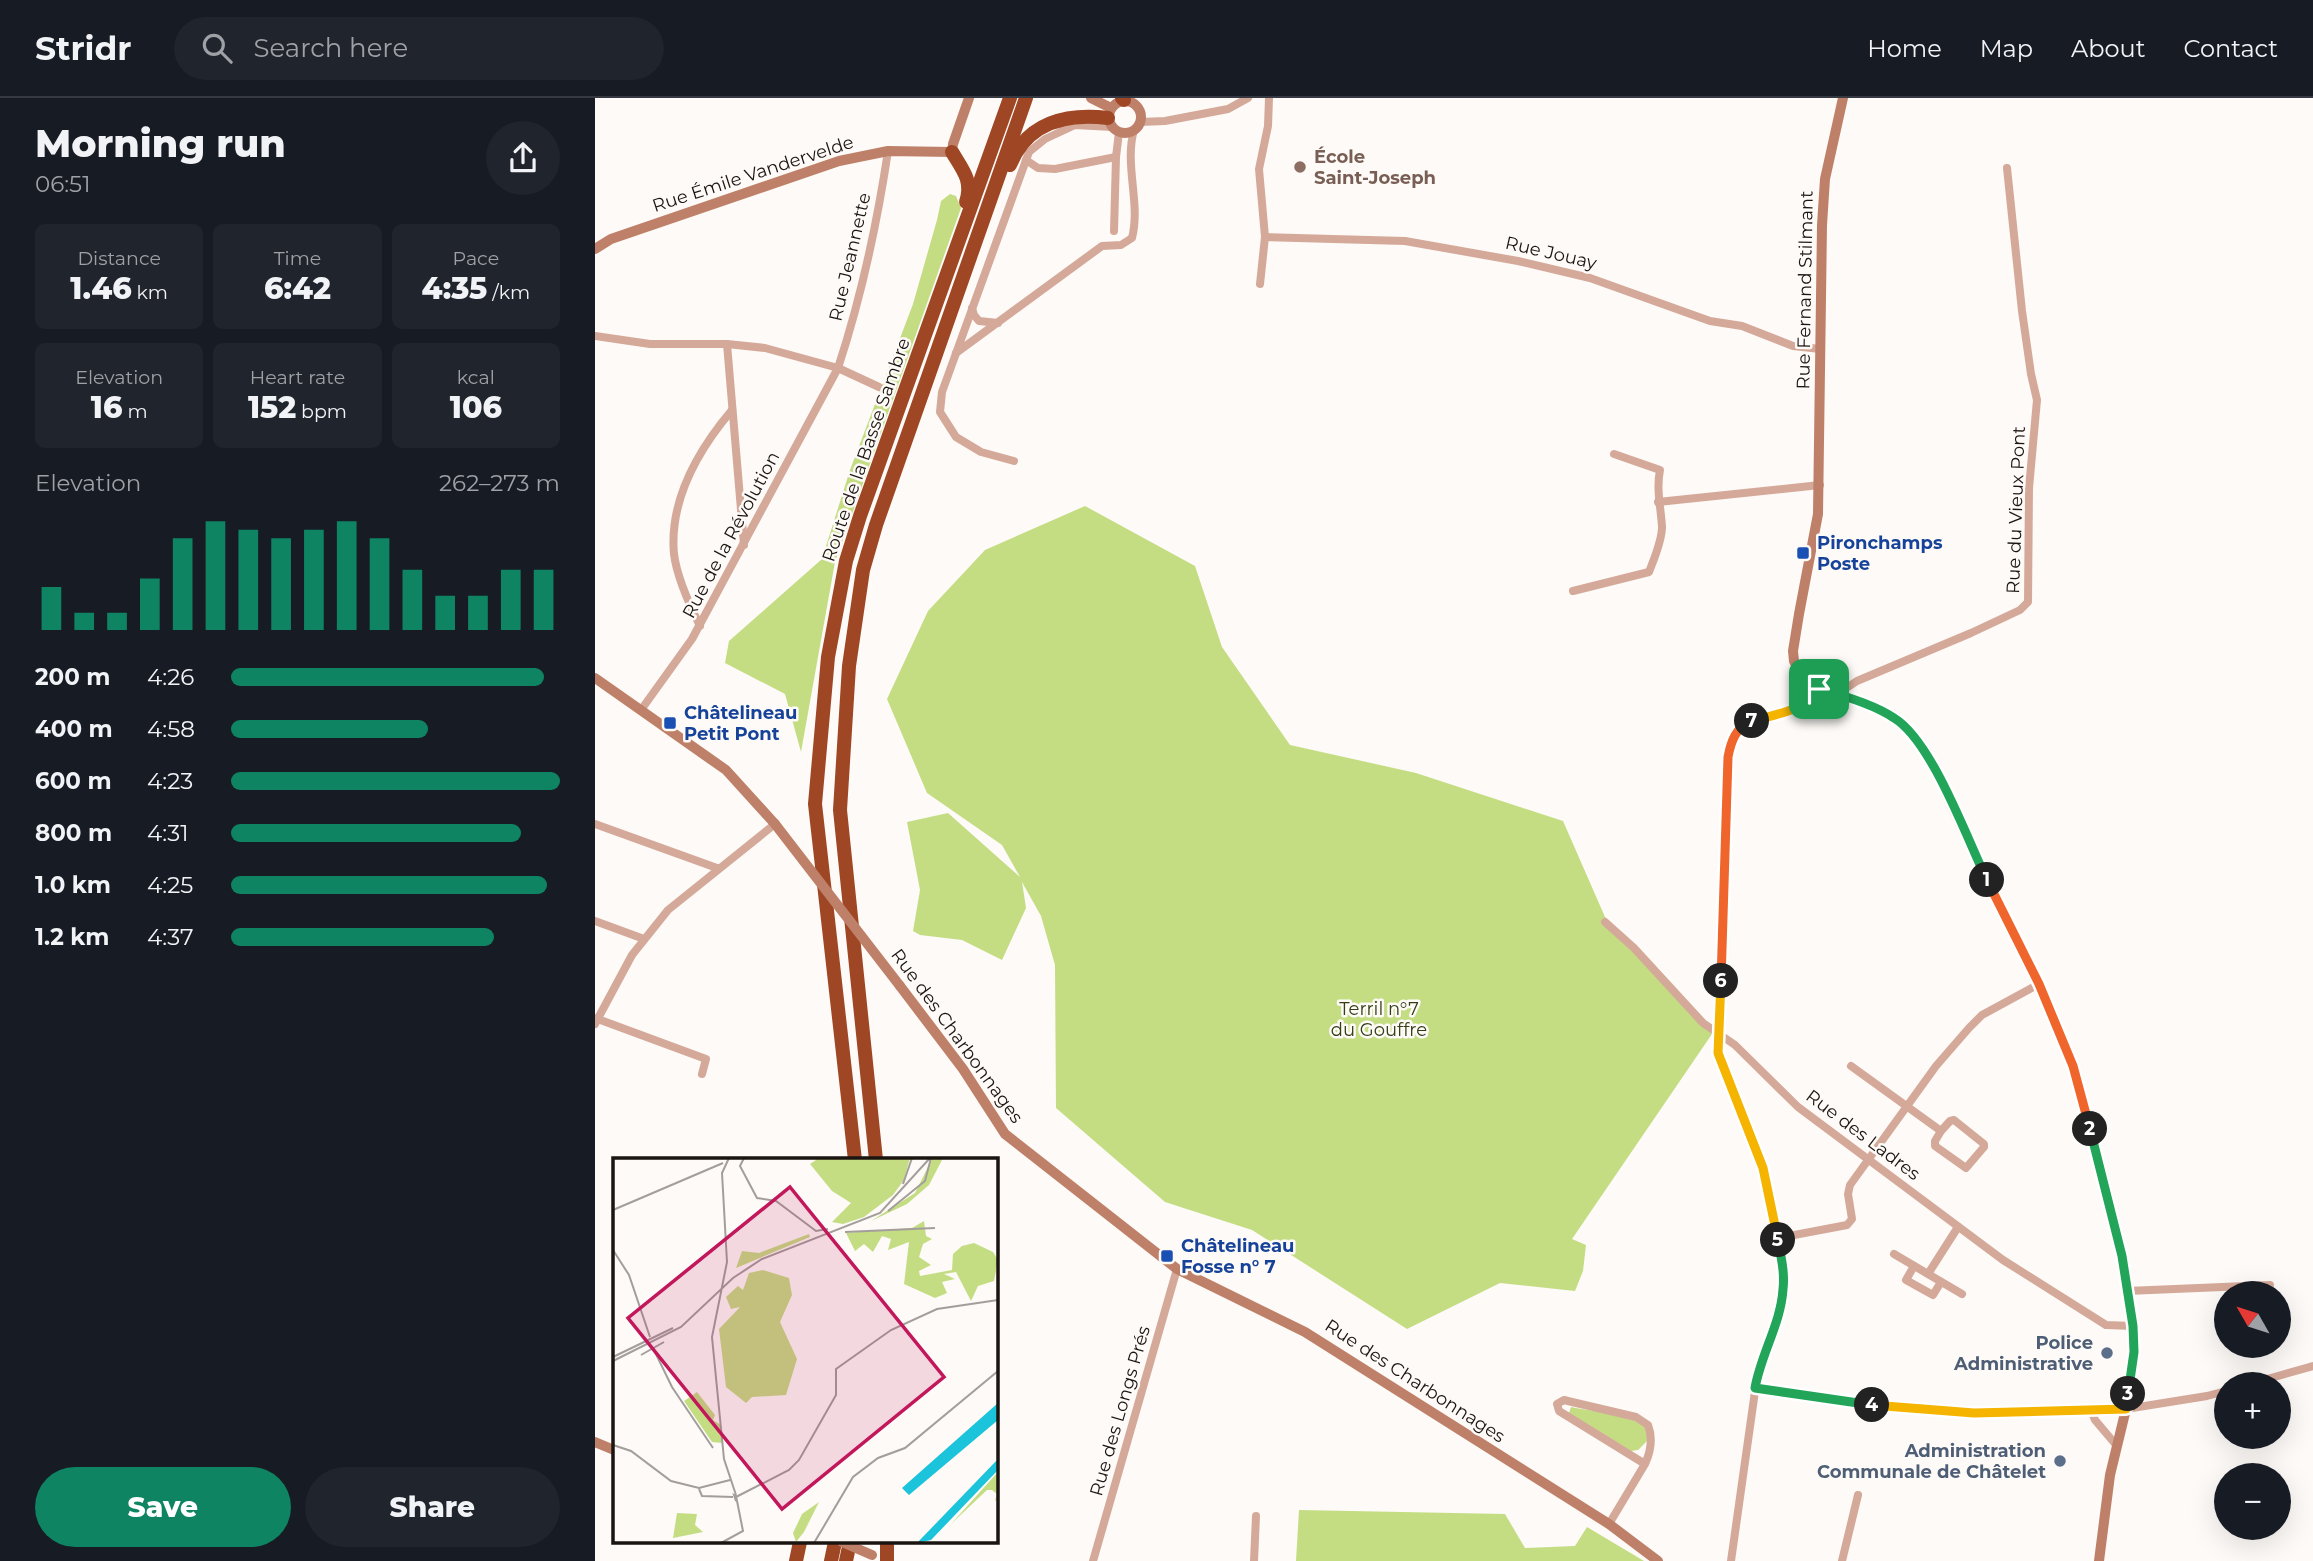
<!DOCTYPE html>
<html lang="en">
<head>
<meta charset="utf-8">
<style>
  body { margin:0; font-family:Montserrat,sans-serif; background:#20242c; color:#f1f3f6; height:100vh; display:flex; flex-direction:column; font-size:26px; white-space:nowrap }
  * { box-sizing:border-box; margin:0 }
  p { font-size:23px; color:#9ea1a6 }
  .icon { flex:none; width:38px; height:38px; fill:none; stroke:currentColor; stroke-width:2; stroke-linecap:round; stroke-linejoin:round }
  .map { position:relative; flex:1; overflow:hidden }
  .drawer { display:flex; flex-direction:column; background:#171b24; width:595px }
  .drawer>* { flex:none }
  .needle { width:46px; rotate:309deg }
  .controls { position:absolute; left:1619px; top:1183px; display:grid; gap:14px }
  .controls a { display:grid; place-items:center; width:77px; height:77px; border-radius:50%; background:#171b24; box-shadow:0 7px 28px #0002; font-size:35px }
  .pin { position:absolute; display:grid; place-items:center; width:60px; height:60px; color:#fff; margin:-30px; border-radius:14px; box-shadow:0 4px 10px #0006 }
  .km { position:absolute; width:35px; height:35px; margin:-18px; border-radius:50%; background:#222; color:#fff; font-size:19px; line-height:35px; text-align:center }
  .round { display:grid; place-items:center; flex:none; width:74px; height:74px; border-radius:37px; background:#20242c }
  .head { display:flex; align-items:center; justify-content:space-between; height:119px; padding:0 35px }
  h1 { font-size:38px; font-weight:800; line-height:52px }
  .stats { display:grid; grid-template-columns:repeat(3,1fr); gap:10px; height:119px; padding:7px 35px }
  .stats div { display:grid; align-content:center; border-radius:10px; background:#20242c; text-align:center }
  .stats b { font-size:30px; font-weight:800 }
  .stats small { font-size:19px; font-weight:400 }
  .stats p { font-size:19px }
  .chart { height:196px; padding:14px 35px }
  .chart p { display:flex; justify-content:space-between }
  .chart svg { width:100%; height:126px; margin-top:7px; stroke:#0f8463; stroke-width:6 }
  .cta { display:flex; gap:14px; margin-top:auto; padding:14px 35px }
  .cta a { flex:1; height:80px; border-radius:42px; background:#0f8463; color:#fff; font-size:28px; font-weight:800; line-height:80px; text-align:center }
  .cta a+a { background:#20242c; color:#f1f3f6 }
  ul { padding:0 35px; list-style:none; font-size:23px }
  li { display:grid; grid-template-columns:112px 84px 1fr; align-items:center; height:52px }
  li i { height:18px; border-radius:9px; background:#0f8463 }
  header { display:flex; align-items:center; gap:42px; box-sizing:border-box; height:98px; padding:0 35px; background:#171b24; border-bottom:2px solid #363941 }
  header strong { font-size:33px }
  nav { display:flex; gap:38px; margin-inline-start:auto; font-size:24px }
  .search { width:490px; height:63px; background:#20242c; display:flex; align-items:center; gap:18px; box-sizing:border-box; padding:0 24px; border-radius:38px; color:#9ea1a6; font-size:26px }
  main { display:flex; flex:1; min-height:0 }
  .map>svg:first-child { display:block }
</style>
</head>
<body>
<header>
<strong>Stridr</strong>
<div class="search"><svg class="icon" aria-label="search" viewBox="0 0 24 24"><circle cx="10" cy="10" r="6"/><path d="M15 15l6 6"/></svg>Search here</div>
<nav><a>Home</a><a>Map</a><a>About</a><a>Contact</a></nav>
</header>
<main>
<section class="drawer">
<div class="head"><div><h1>Morning run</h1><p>06:51</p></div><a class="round"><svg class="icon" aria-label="share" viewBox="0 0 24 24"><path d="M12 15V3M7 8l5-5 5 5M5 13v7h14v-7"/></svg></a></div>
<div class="stats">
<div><p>Distance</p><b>1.46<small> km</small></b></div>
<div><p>Time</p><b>6:42</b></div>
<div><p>Pace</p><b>4:35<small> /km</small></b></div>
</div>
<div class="stats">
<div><p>Elevation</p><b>16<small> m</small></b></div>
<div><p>Heart rate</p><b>152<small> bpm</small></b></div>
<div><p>kcal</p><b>106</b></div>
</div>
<div class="chart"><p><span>Elevation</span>262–273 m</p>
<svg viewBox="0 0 160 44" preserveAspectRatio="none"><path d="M5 44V29M15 44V38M25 44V38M35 44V26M45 44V12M55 44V6M65 44V9M75 44V12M85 44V9M95 44V6M105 44V12M115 44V23M125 44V32M135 44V32M145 44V23M155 44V23"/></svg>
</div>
<ul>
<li><b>200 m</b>4:26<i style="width:95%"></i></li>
<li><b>400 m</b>4:58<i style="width:60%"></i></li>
<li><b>600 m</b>4:23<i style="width:100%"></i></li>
<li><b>800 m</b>4:31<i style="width:88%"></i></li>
<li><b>1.0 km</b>4:25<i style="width:96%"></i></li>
<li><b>1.2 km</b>4:37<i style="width:80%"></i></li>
</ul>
<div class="cta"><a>Save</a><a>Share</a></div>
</section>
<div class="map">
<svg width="1718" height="1463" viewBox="0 0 1718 1463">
  <rect width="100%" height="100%" fill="#fdfaf7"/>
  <g fill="#c4dd83">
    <polygon points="355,96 361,98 366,110 240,464 206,654 190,596 130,565 134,543 227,461 255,372 318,206 342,122 346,103"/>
    <polygon points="490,408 600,468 627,549 695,647 821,675 968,723 1010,819 1117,936 977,1141 991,1147 988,1173 980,1193 905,1185 812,1231 657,1132 570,1104 461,1010 460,867 446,818 427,784 431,810 407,862 367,842 325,837 318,833 325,792 312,724 353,715 425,779 407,747 332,695 292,601 333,513 390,452"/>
    <path d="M976 1309C994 1313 1034 1316 1048 1327 1054 1331 1052 1337 1052 1343L1043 1352 1036 1353 974 1315Z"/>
    <polygon points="704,1412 910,1416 930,1450 980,1448 992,1429 1049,1463 701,1463"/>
  </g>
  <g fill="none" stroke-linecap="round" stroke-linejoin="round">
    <g stroke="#d5a999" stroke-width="8">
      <polyline points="545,24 570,23 633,11 653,0"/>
      <polyline points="431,62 443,70 460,71 521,59"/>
      <polyline points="519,133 521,59 524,34"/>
      <polyline points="670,139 810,143 923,163 995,180 1115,223 1147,228 1198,248 1225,251"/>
      <polyline points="665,186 670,139 664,71 673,28 674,0"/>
      <polyline points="377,210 379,217 384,223 403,225"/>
      <polyline points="0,238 55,246 132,246 170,250 243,270 284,289"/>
      <polyline points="132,246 149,447"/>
      <path d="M361 255 507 148 526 147 537 140C546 105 529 67 539 32"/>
      <polyline points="419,363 386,354 361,339 345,314 347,294 434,54 450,41 480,27 517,29"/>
      <polyline points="1063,404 1225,387"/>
      <path d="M978 493 1054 474C1059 461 1067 443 1067 429 1066 410 1061 392 1065 372L1019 356"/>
      <path d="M105 528C94 506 82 480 79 456 74 401 104 351 137 312"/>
      <polyline points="1246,598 1250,591 1262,583 1376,535 1425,512 1433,504 1434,390 1442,302 1436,276 1427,213 1412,70"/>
      <path d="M46 612 97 541 243 270C266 200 282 126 293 53"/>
      <polyline points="0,726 122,770"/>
      <polyline points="0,823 49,841"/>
      <polyline points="1010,824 1039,850 1108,925 1140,947 1203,1009 1408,1162 1511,1227 1538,1228"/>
      <polyline points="0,920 111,961 107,976"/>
      <polyline points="0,926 37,857 73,812 180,726"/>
      <polyline points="1256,968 1346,1033 1355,1023 1359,1022 1389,1046 1389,1049 1371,1070 1340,1048 1340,1043 1346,1033"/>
      <polyline points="1183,1140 1252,1127 1257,1121 1253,1096 1255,1087 1341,968 1374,930 1387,917 1444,886"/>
      <polyline points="1299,1156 1367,1196"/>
      <polyline points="1319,1168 1311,1182 1338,1197 1346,1184"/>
      <polyline points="1333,1176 1363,1129"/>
      <polyline points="1532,1193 1675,1187"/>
      <polyline points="1655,1286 1718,1268"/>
      <polyline points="1161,1291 1306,1311 1379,1315 1531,1311 1612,1298 1631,1293"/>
      <polyline points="1496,1312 1500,1322 1522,1348"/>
      <path d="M1014 1426 1050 1366C1056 1353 1058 1340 1053 1327L1041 1319 977 1304 969 1302 962 1306 964 1313 1050 1366"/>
      <polyline points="498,1463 582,1171"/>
      <polyline points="659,1463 661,1418"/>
      <path d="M1136 1463 1162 1279 1184 1212 1189 1175 1168 1070 1123 955 1133 659C1146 600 1193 631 1224 591"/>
      <polyline points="1247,1463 1263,1397"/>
    </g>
    <g stroke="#bf8069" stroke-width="10">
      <polyline points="496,0 516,10"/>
      <polyline points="1248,0 1230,81 1227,127 1223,416 1204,516 1198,553 1199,563 1204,573 1224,591 1241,595 1299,619 1313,631 1337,665 1383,765 1444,886 1478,968 1508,1076 1527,1158 1538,1228 1539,1254 1531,1311 1515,1377 1504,1463"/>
      <circle cx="530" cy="19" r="16"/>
      <polyline points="0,151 16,141 244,63 293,53 357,54 358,46 374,0"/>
      <polyline points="0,580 131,672 180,726"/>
      <polyline points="305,888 368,971 410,1036 582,1171 710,1234 1014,1426 1063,1463"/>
      <polyline points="0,1344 19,1352"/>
    </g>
    <g stroke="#9f4725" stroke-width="14">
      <polyline points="527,0 529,2"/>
      <path d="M357 54C368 72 378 83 371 104"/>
      <path d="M415 67C432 24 472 15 513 20"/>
      <polyline points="260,1062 220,706 233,559 251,463 265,418 415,0"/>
      <polyline points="281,1062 245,712 254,568 268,472 281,427 431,0"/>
      <polyline points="292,1444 292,1463"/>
      <polyline points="201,1463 205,1444"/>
      <polyline points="236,1463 240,1444"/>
      <polyline points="251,1463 255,1444"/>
    </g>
    <g stroke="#bf8069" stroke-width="10">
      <polyline points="180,726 305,888"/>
      <polyline points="247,1444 277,1457"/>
    </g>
  </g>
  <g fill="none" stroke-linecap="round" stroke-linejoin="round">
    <g stroke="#fff" stroke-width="14">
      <path id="split-1" d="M1224 591C1247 597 1280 607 1299 620 1337 643 1372 741 1392 782"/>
    </g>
    <g stroke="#fff" stroke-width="14">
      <polyline id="split-2" points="1392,782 1444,886 1478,968 1495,1031"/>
    </g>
    <g stroke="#fff" stroke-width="14">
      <polyline id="split-3" points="1495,1031 1527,1158 1538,1228 1539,1254 1533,1296"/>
    </g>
    <g stroke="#fff" stroke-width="14">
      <polyline id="split-4" points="1277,1307 1379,1315 1531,1311 1533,1296"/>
    </g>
    <g stroke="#fff" stroke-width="14">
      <path id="split-5" d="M1183 1142C1186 1159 1190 1175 1188 1191 1186 1225 1166 1256 1160 1290L1277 1307"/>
    </g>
    <g stroke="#fff" stroke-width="14">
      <polyline id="split-6" points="1126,883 1123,955 1168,1070 1183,1142"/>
    </g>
    <g stroke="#fff" stroke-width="14">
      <path id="split-7" d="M1126 883 1133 659C1136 643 1141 629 1157 623"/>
    </g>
    <g stroke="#fff" stroke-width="14">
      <path id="split-8" d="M1157 623C1183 616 1207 613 1224 591"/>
    </g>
    <use href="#split-1" stroke="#22a559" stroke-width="9"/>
    <use href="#split-2" stroke="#f0652b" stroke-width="9"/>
    <use href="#split-3" stroke="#22a559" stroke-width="9"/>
    <use href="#split-4" stroke="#f5b400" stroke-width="9"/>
    <use href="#split-5" stroke="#22a559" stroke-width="9"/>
    <use href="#split-6" stroke="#f5b400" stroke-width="9"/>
    <use href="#split-7" stroke="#f0652b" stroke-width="9"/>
    <use href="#split-8" stroke="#f5b400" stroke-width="9"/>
  </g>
  <circle fill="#8d6e63" stroke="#fdfaf7" stroke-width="2.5" cx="705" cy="69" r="7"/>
  <g fill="#1a4fb4" stroke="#fdfaf7" stroke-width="2.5">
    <rect x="1201" y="448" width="14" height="14" rx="3.5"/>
    <rect x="68" y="618" width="14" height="14" rx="3.5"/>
    <rect x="565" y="1151" width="14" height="14" rx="3.5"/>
  </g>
  <g fill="#5c6f8a" stroke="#fdfaf7" stroke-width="2.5">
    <circle cx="1512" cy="1255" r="7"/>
    <circle cx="1465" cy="1363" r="7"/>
  </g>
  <g text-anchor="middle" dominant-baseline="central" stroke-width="5" stroke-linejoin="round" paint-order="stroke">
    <g font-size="18" font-weight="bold" fill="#785e54" stroke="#fdfaf7" text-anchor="start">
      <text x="719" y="59">École<tspan x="719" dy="21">Saint-Joseph</tspan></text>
    </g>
    <g font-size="18" fill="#1b1511" stroke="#fdfaf7">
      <text transform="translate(158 76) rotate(-18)">Rue Émile Vandervelde</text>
      <text transform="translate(956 155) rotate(13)">Rue Jouay</text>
      <text transform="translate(255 159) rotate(-77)">Rue Jeannette</text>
      <text transform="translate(1210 192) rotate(-89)">Rue Fernand Stilmant</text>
      <text transform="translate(271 352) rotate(-71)">Route de la Basse Sambre</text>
      <text transform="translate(1421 412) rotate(-88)">Rue du Vieux Pont</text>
      <text transform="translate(136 437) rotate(-62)">Rue de la Révolution</text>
      <text transform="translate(362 938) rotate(54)">Rue des Charbonnages</text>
      <text transform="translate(1268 1037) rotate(37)">Rue des Ladres</text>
      <text transform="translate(820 1283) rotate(33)">Rue des Charbonnages</text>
      <text transform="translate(525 1313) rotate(-74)">Rue des Longs Prés</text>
    </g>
    <g font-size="18" font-weight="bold" fill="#164399" stroke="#fdfaf7" text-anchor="start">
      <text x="1222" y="445">Pironchamps<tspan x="1222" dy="21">Poste</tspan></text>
      <text x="89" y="615">Châtelineau<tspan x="89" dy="21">Petit Pont</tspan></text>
      <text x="586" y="1148">Châtelineau<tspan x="586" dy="21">Fosse n° 7</tspan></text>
    </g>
    <g font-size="18" fill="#343e16" stroke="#fdfaf7">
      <text x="784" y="911">Terril n°7<tspan x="784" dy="21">du Gouffre</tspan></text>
    </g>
    <g font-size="18" font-weight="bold" fill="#4e5e75" stroke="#fdfaf7" text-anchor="end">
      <text x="1498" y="1245">Police<tspan x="1498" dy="21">Administrative</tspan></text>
      <text x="1451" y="1353">Administration<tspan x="1451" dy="21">Communale de Châtelet</tspan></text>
    </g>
  </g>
  <g transform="translate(18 1060)">
    <rect width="385" height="385" fill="#fdfaf7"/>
    <path d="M206 0H297L291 22 280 37 251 59 230 66 219 64 238 45 219 33 197 6ZM330 0 316 27 294 46 258 63 302 35 319 1ZM311 63 313 78 319 81 310 86 306 99 318 107 306 113 307 118 339 112 340 96 349 88 361 85 380 94 385 102 381 123 365 128 358 143 343 114 331 116 342 121 329 124 334 135 322 140 291 126 296 84 275 92 278 81 269 78 260 94 251 86 242 93 233 75 299 70ZM196 76 197 79 123 110 129 93 146 95ZM150 112 176 120 179 137 167 164 184 201 173 237 139 239 133 245 113 229 106 171 127 149 118 151 113 139 125 128 130 132 136 115ZM84 234 102 257 100 262 108 267 109 285 99 284 71 243ZM385 314V341L382 343 384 336 379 332H374L338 366ZM206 344 191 374 183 384 180 375 189 356ZM64 355 84 356 82 367 90 374 60 380Z" fill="#c4dd83"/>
    <path d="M385 245V262L296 337 289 330ZM385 301V312L318 382 304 385Z" fill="#1bc4da"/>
    <path fill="none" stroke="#a39e9b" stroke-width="2" d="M116 0 109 15 114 104 99 179 111 301 123 337M131 0 127 8 144 40 163 43 203 73 215 71M290 26 299 0M0 52 110 5M275 53 312 23 318 0M232 74 322 70M0 92 16 117 37 179M40 190 59 229 100 290M28 197 51 184M0 199 60 170M0 203 68 169 120 120 149 101 267 55 317 0M0 287 18 293 58 323 86 330 117 322M86 331 89 338 120 339M123 339 176 312 186 302 223 237V211L278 172 324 151 385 142M108 385 130 373 123 338 121 337 123 343M201 385 240 319 265 300 292 290 385 213"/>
    <path fill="#c2185b" fill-opacity="0.15" stroke="#c2185b" stroke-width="3.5" d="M177 29 331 219 169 351 15 160Z"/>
    <rect width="385" height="385" fill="none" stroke="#1b1511" stroke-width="3.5"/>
  </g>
</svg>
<div class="controls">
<a><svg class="needle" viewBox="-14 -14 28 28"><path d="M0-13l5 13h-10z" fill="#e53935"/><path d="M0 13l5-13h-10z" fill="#9ea1a6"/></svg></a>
<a>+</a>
<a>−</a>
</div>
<div class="pin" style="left:1224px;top:591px;background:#1e9e55"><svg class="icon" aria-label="arrive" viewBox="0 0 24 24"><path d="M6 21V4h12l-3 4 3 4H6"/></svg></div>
<b class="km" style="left:1392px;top:782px">1</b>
<b class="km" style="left:1495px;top:1031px">2</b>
<b class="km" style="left:1533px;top:1296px">3</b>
<b class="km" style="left:1277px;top:1307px">4</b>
<b class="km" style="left:1183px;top:1142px">5</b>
<b class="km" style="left:1126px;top:883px">6</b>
<b class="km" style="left:1157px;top:623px">7</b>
</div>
</main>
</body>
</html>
